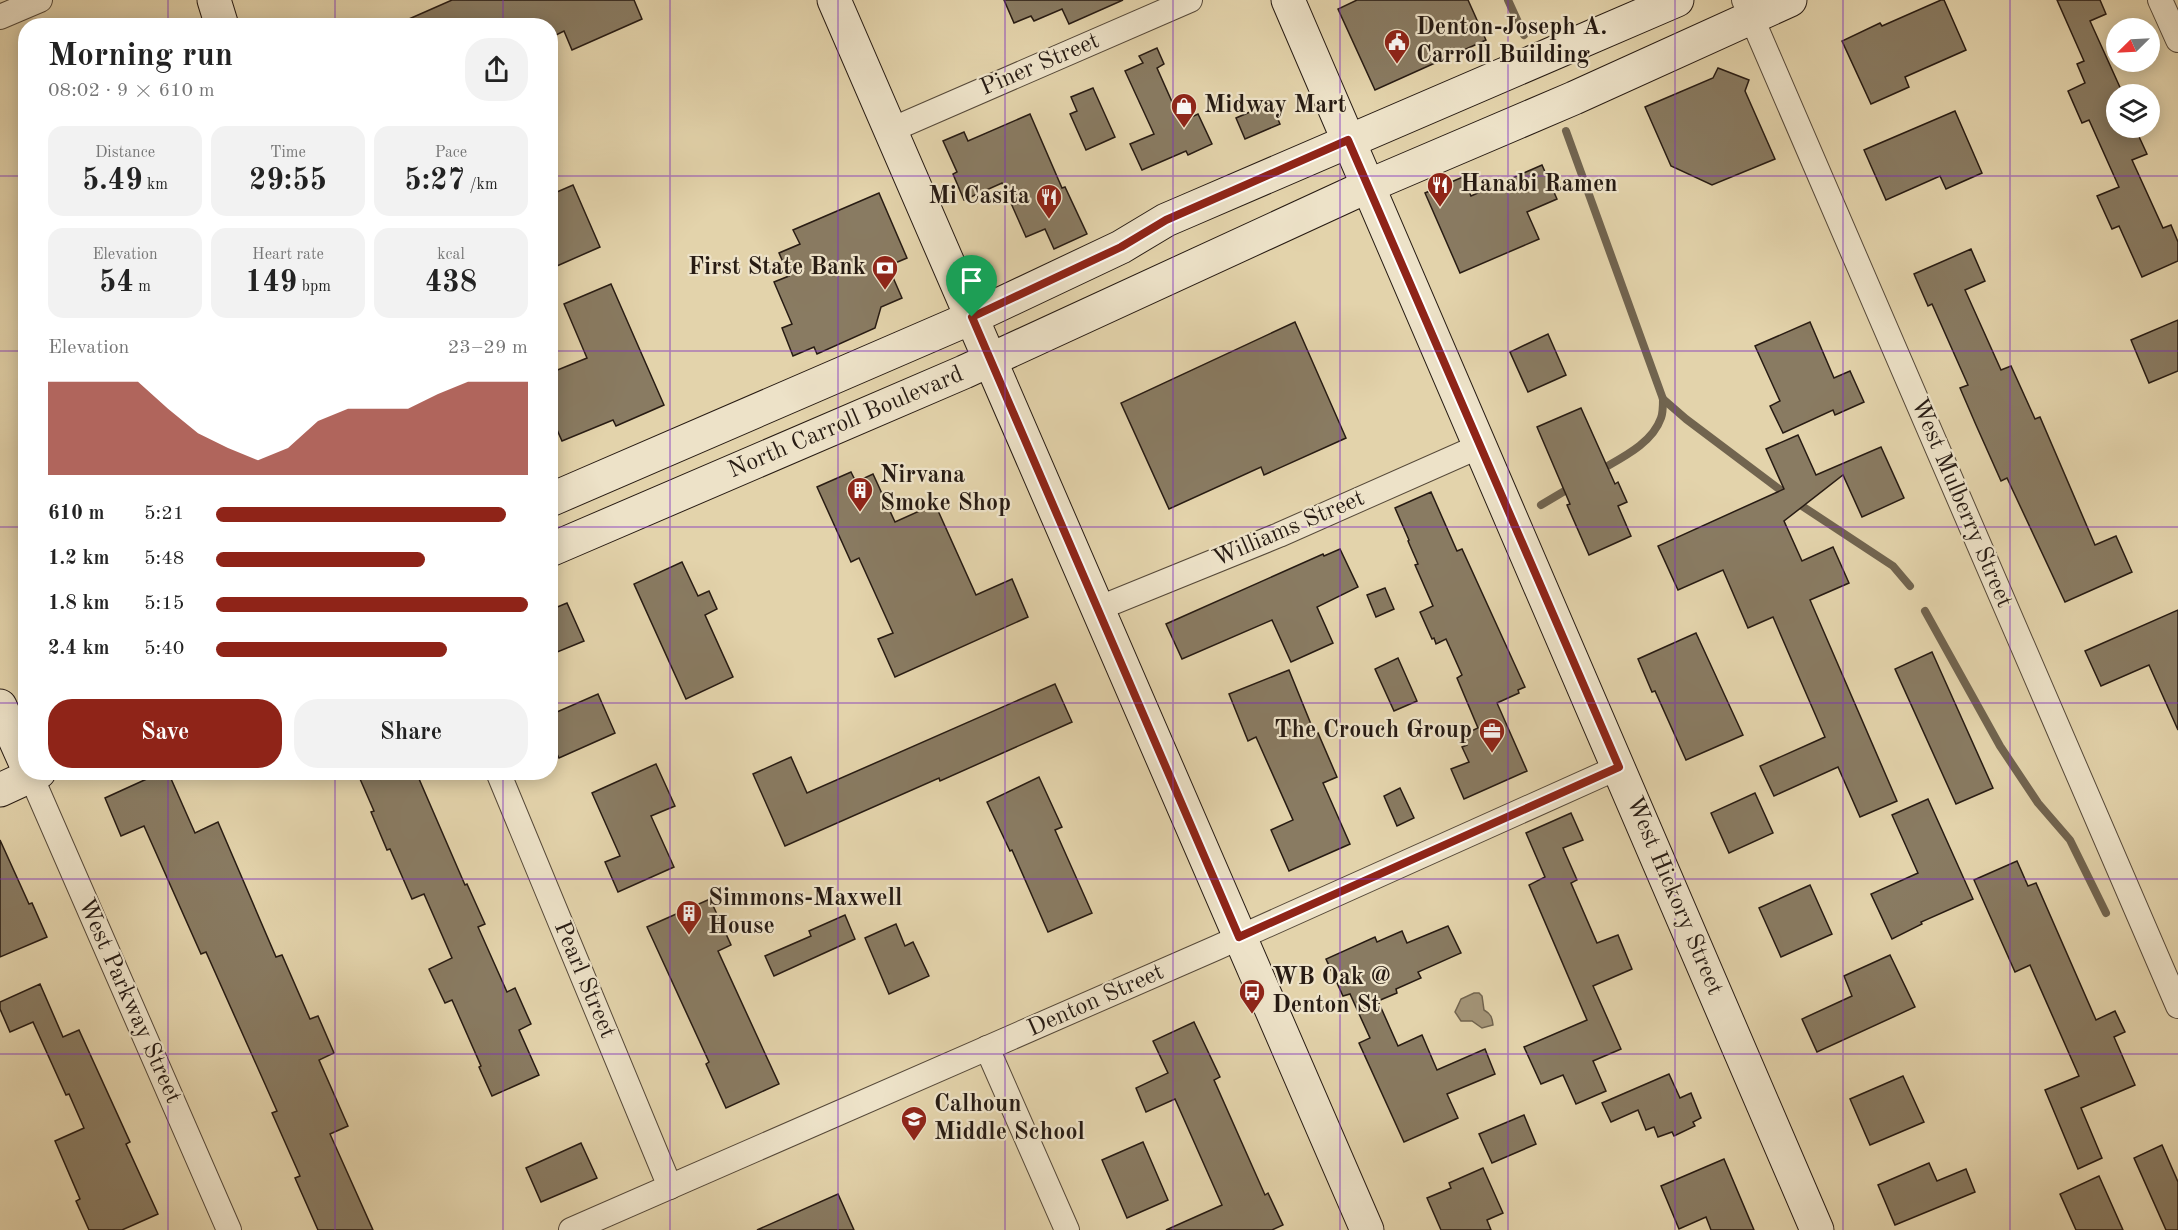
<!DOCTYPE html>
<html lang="en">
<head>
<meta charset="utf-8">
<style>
  body { margin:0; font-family:"Old Standard TT",serif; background:#f2f2f2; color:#222; height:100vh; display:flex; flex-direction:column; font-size:22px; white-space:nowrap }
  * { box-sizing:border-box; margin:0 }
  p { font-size:20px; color:#767676 }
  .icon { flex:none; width:33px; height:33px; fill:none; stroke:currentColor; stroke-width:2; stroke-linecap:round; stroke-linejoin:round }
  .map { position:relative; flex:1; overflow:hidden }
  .sheet { position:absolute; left:18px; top:18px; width:540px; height:762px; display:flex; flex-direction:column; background:#fff; border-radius:24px; box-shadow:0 3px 15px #0003 }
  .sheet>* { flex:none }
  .needle { width:39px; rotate:246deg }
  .controls { position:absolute; left:2106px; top:18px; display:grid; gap:12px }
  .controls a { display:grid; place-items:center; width:54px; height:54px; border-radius:50%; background:#fff; box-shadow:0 3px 15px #0003; font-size:30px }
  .pin { position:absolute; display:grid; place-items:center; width:51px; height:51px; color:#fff; margin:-62px -26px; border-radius:50% 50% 50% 0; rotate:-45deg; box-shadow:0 0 6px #0007 }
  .pin .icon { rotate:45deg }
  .round { display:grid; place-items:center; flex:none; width:63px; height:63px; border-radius:24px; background:#f2f2f2 }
  .head { display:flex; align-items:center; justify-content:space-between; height:102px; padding:0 30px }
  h1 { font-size:33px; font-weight:800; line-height:45px }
  .metrics { display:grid; grid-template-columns:repeat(3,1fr); gap:9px; height:102px; padding:6px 30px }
  .metrics div { display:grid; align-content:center; border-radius:15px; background:#f2f2f2; text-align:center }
  .metrics b { font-size:30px; font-weight:800 }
  .metrics small { font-size:16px; font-weight:400 }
  .metrics p { font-size:16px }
  .chart { height:168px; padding:12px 30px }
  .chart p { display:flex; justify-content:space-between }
  .chart svg { width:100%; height:108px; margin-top:6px; fill:#8f2418; opacity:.7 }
  .cta { display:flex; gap:12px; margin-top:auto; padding:12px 30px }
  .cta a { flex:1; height:69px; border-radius:24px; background:#8f2418; color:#fff; font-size:24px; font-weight:800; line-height:69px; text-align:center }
  .cta a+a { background:#f2f2f2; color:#222 }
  ul { padding:0 30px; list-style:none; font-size:20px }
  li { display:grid; grid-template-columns:96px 72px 1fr; align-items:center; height:45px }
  li i { height:15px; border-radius:8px; background:#8f2418 }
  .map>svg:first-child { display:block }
</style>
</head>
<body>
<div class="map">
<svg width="2178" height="1230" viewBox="0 0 2178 1230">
  <rect width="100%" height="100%" fill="#e3d3ab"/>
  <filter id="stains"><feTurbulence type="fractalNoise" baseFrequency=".00333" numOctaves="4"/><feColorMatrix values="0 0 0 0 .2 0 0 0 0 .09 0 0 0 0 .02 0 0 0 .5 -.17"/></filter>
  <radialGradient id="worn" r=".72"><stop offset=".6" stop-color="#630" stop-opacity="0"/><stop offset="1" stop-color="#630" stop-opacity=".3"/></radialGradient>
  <path fill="#a39477" stroke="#71644f" stroke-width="1.5" d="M1474 993H1479L1482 996 1484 1010C1491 1014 1492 1017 1493 1025L1482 1028 1472 1021H1461L1455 1012 1461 999Z"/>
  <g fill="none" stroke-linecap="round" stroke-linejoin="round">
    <g stroke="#71644f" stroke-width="8">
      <polyline points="1508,0 1524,35"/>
      <path d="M1566 131 1663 399C1663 405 1663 413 1661 418 1652 444 1621 458 1599 471"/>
      <polyline points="1663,399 1686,419 1799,504 1893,566 1910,586"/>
      <polyline points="1541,505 1573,486"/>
      <polyline points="1925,611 2000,746 2038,803 2070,840 2106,913"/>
    </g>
  </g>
  <g fill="#897b62" stroke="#271b13" stroke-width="1.5">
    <polygon points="452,0 634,0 642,19 572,50 564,31 550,38 550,26 393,26"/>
    <polygon points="1004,0 1123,0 1069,24 1062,9 1034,21 1031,16 1014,23"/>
    <polygon points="1357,0 1468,0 1486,40 1375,90 1338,9"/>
    <polygon points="1941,0 1944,0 1966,50 1905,77 1909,87 1871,104 1842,41 1880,23 1882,26"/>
    <polygon points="2057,0 2100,0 2106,14 2090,21 2123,94 2116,94 2116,128 2135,128 2147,154 2132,160 2163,228 2171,225 2178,242 2178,261 2142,277 2119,226 2112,229 2097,196 2119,187 2089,120 2082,123 2068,91 2085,83 2077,64 2084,61"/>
    <polygon points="1157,48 1164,64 1157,68 1181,122 1198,114 1212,144 1188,155 1186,151 1142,170 1130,144 1154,134 1125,71 1143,63 1139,56"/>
    <polygon points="1718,68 1749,80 1745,91 1775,159 1712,185 1671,166 1645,107 1713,78"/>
    <polygon points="1093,88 1115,137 1086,150 1070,114 1077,111 1071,97"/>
    <polygon points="1271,103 1280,124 1245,139 1236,118"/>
    <polygon points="1955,111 1982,173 1946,189 1940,176 1886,200 1864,150"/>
    <polygon points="1030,114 1062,188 1065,187 1087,234 1054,249 1045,229 1026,237 1002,183 964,200 953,174 957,172 943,141 964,132 968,141"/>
    <polygon points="1542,165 1557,199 1527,212 1539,239 1460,273 1425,193 1463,177 1471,196"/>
    <polygon points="573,185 600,247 550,269 550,195"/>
    <polygon points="879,193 907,258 888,266 902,298 881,307 875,328 817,354 814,347 793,356 782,328 792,324 774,282 789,276 779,253 800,244 793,230"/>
    <polygon points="1971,249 1985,281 1965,290 2001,370 2011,366 2035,419 2040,417 2095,545 2116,536 2132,572 2065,602 2007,478 2001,481 1976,425 1960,388 1968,385 1932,304 1928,306 1914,274"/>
    <polygon points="611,284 664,405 616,426 613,420 562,441 550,414 550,373 587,358 564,304"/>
    <polygon points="2178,320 2178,371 2149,383 2131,340"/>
    <polygon points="1295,322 1346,438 1264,475 1261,467 1169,509 1121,403"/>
    <polygon points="1810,322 1834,378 1850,371 1864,402 1835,415 1833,410 1783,433 1770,406 1780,401 1755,346"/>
    <polygon points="1548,334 1566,375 1528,392 1510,352"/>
    <polygon points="1581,408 1615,484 1618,482 1627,502 1618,506 1631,536 1589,555 1567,505 1570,504 1537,427"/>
    <polygon points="1798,435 1816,475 1881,447 1904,498 1862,517 1843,475 1784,521 1802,561 1833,547 1849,583 1810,600 1897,801 1860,817 1838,767 1774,796 1760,766 1825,737 1773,617 1748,628 1723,570 1678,590 1658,546 1784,489 1766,449"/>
    <polygon points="851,472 856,482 873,474 895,522 935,504 976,595 1012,579 1028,617 895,677 878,639 893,633 859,558 851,562 817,487"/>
    <polygon points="1431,492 1457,551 1462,549 1525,687 1518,690 1519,693 1497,703 1527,771 1464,799 1451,769 1469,762 1462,747 1467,745 1463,735 1478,728 1457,678 1462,675 1446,639 1436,644 1434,638 1432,639 1420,612 1433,606 1415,565 1418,564 1408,541 1409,540 1395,508"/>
    <polygon points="1340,549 1358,587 1317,607 1333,643 1291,662 1272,620 1182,659 1166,624 1323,554 1324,556"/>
    <polygon points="682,562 698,596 709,591 717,609 705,615 733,677 686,699 634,584"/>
    <polygon points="1385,588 1394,609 1376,617 1367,595"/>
    <polygon points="567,603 584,641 550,655 550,610"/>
    <polygon points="2178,610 2178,730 2149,665 2101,686 2085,651"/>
    <polygon points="1696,633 1743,735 1686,760 1655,691 1652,692 1638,659"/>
    <polygon points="1932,652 1993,788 1956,804 1895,669"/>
    <polygon points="1398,658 1417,701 1394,711 1375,669"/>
    <polygon points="1289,670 1315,734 1318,733 1337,777 1323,783 1350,844 1289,871 1271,830 1293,820 1256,737 1248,741 1229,694"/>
    <polygon points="1055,684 1072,722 940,781 939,778 785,846 753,774 791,757 807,793"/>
    <polygon points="598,694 615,733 559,758 550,739 550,715"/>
    <polygon points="656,764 675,806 651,816 674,867 618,892 605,862 620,856 592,793"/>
    <polygon points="162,772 168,772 195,833 218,822 276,957 282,955 310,1019 318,1016 334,1053 319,1060 348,1126 330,1134 373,1230 318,1230 295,1178 300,1176 272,1113 277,1111 206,952 201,954 144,826 121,836 105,798"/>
    <polygon points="357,772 416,772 465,885 467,884 485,924 478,927 507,992 515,988 531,1024 519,1030 539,1075 492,1096 479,1067 481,1066 452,1000 445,1003 429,969 452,958 424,894 412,899 390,849 387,850 371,812 374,811"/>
    <polygon points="1039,777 1062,827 1055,830 1092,913 1048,932 1012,850 1010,851 987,802"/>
    <polygon points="1400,788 1414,818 1397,826 1384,796"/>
    <polygon points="1755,793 1773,833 1729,853 1711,813"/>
    <polygon points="1928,799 1973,899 1921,922 1922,924 1892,939 1871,894 1918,873 1892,815"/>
    <polygon points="1571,813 1583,840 1563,848 1577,880 1571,883 1597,943 1618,935 1632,969 1593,986 1621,1049 1593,1061 1606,1091 1576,1104 1563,1075 1541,1084 1524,1047 1587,1020 1529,885 1545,877 1526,833"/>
    <polygon points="0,840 29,904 32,903 47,937 0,957"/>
    <polygon points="2017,861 2028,886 2036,883 2096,1020 2115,1011 2125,1032 2114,1037 2135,1085 2081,1108 2102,1158 2078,1169 2045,1090 2079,1076 2030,965 2015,972 1974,880"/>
    <polygon points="1810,885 1832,934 1781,957 1759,908"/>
    <polygon points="710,899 731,945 718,951 779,1084 726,1108 706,1064 709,1062 647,927"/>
    <polygon points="845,915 855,939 774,976 765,956 811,936 809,931"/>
    <polygon points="896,924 905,946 913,942 929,976 889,994 865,938"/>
    <polygon points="1448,926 1461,953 1418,972 1421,978 1396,989 1397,993 1378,1001 1398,1046 1422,1035 1437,1070 1485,1049 1495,1074 1447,1094 1458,1118 1404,1142 1359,1043 1370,1038 1350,994 1343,996 1326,959 1375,937 1377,942 1402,931 1407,943"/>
    <polygon points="1890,955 1915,1007 1817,1052 1802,1019 1852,996 1844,976"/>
    <polygon points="40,984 63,1037 79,1030 130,1142 126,1144 158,1214 122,1230 89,1230 76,1201 80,1199 55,1141 84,1128 69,1094 66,1095 33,1022 10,1032 0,1009 0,1002"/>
    <polygon points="1194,1022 1220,1077 1214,1080 1265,1195 1268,1193 1283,1225 1272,1230 1166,1230 1222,1205 1175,1099 1146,1112 1136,1088 1168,1073 1153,1041"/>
    <polygon points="1669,1074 1680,1098 1691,1093 1701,1118 1693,1122 1695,1126 1674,1136 1672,1132 1658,1137 1654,1127 1646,1130 1638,1110 1611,1122 1602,1103"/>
    <polygon points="1903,1076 1924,1122 1870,1145 1850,1099"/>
    <polygon points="1524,1115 1536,1144 1492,1163 1479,1134"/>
    <polygon points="1143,1142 1168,1200 1127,1218 1102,1160"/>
    <polygon points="581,1143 597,1178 541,1202 526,1168"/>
    <polygon points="2162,1145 2178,1182 2178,1230 2166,1230 2134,1158"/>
    <polygon points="1724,1159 1754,1230 1711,1230 1706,1217 1679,1229 1661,1186"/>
    <polygon points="1929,1163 1937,1181 1966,1169 1975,1192 1895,1225 1878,1185"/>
    <polygon points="1483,1168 1503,1213 1487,1220 1491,1230 1441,1230 1427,1198 1451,1188 1449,1183"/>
    <polygon points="2099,1176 2123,1230 2076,1230 2060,1194"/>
    <polygon points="838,1194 854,1230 757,1230"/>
  </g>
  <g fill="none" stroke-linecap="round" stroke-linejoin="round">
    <g stroke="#564939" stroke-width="26">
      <g id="street">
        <polyline points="1744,0 2178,1006"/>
        <polyline points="2160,0 2178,40"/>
        <polyline points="0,17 40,0"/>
        <polyline points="891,130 1190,0"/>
        <polyline points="1097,609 1279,535 1480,446"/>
        <polyline points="498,772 670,1187"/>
        <polyline points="31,776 229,1230"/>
        <polyline points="987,1048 1067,1230"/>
        <polyline points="571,1230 1216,948 1619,767"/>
      </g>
    </g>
    <g stroke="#271b13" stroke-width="35">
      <g id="secondary">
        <polyline points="214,0 222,26"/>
        <polyline points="834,0 1367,1230"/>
        <polyline points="1288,0 1817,1230"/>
        <polyline points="550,500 973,317 1121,247 1166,220 1187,211 1677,0"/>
        <polyline points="550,550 964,372 1368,186 1574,98 1790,0"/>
        <polyline points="0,706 26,764"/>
        <polyline points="0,790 39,772"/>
      </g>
    </g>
    <use href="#street" stroke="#ede2c8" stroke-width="24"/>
    <use href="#secondary" stroke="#ede2c8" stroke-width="33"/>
  </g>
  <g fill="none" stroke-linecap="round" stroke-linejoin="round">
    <g stroke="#fff" stroke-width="12">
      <polygon id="route" points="1348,140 1619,767 1239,937 972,317 1121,247 1166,220"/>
    </g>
    <use href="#route" stroke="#8f2418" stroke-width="8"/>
  </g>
  <path fill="none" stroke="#7b2cbf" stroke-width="1.5" stroke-opacity="0.55" d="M168 0V26M335 0V26M503 0V26M670 0V1230M838 0V1230M1005 0V1230M1173 0V1230M1340 0V1230M1508 0V1230M1675 0V1230M1843 0V1230M2010 0V1230M0 176H26M550 176H2178M0 351H26M550 351H2178M0 527H26M550 527H2178M0 703H26M550 703H2178M168 772V1230M335 772V1230M503 772V1230M0 879H2178M0 1054H2178"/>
  <defs>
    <g id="civic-pin" transform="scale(1.35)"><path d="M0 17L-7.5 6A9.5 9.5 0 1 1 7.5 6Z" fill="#8f2418" stroke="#ede2c8"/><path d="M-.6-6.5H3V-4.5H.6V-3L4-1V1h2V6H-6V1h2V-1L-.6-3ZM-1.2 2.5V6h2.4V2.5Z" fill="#fff"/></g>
    <g id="shop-pin" transform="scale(1.35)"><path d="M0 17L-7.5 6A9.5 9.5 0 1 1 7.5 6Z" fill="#8f2418" stroke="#ede2c8"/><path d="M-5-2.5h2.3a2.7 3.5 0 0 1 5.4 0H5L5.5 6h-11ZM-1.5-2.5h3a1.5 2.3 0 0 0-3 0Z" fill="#fff"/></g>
    <g id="restaurant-pin" transform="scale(1.35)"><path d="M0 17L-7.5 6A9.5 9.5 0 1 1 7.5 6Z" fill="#8f2418" stroke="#ede2c8"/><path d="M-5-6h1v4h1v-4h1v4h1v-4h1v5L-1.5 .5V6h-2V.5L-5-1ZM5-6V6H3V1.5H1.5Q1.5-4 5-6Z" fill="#fff"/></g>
    <g id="bank-pin" transform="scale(1.35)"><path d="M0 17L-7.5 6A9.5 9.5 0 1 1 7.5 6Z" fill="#8f2418" stroke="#ede2c8"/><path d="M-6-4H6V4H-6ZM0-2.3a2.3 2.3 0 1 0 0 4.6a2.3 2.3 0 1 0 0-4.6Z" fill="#fff"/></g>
    <g id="building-pin" transform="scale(1.35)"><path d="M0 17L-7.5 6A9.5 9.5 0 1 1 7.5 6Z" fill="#8f2418" stroke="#ede2c8"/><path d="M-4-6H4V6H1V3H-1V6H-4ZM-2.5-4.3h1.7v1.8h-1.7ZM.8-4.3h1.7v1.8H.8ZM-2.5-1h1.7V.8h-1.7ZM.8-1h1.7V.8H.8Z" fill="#fff"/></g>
    <g id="office-pin" transform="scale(1.35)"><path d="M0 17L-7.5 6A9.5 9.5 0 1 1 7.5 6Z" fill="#8f2418" stroke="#ede2c8"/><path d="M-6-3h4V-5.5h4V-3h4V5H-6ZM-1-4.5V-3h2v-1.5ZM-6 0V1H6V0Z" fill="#fff"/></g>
    <g id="bus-pin" transform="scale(1.35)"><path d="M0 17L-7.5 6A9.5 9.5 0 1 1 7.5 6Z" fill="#8f2418" stroke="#ede2c8"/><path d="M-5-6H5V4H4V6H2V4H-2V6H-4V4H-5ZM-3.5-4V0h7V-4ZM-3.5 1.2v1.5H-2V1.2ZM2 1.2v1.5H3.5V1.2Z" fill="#fff"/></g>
    <g id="school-pin" transform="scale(1.35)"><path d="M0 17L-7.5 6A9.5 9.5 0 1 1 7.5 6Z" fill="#8f2418" stroke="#ede2c8"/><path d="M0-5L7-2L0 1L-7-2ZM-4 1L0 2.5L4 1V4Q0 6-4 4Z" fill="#fff"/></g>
  </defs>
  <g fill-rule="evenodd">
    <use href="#civic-pin" x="1397" y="42"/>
    <use href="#shop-pin" x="1184" y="106"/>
    <use href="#restaurant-pin" x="1440" y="185"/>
    <use href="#restaurant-pin" x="1049" y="197"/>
    <use href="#bank-pin" x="885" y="268"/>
    <use href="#building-pin" x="860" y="490"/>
    <use href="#office-pin" x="1492" y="731"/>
    <use href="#building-pin" x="689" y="913"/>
    <use href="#bus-pin" x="1252" y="992"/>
    <use href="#school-pin" x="914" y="1119"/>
  </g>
  <g text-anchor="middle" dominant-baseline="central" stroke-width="4.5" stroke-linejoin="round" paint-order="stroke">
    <g font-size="24" font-weight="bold" fill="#271b13" stroke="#ede2c8" text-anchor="start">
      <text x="1416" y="28">Denton-Joseph A.<tspan x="1416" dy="28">Carroll Building</tspan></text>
      <text x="1204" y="106">Midway Mart</text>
      <text x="1460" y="185">Hanabi Ramen</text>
      <text x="1030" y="197" text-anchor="end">Mi Casita</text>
      <text x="866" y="268" text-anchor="end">First State Bank</text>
      <text x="880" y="476">Nirvana<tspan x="880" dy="28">Smoke Shop</tspan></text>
      <text x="1472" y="731" text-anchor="end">The Crouch Group</text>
      <text x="708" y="899">Simmons-Maxwell<tspan x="708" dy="28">House</tspan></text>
      <text x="1272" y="978">WB Oak @<tspan x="1272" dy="28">Denton St</tspan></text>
      <text x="934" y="1105">Calhoun<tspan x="934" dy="28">Middle School</tspan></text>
    </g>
    <g font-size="24" fill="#271b13" stroke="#ede2c8">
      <text transform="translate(1040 65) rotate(-23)">Piner Street</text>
      <text transform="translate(846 423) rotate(-23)">North Carroll Boulevard</text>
      <text transform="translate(1961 503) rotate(67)">West Mulberry Street</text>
      <text transform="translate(1289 529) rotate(-23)">Williams Street</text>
      <text transform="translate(1674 896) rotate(67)">West Hickory Street</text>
      <text transform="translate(584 980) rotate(67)">Pearl Street</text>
      <text transform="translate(129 1001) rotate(66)">West Parkway Street</text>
      <text transform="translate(1096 1001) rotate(-24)">Denton Street</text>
    </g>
  </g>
  <rect width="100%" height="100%" filter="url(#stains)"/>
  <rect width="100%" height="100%" fill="url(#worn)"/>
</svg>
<div class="controls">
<a><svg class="needle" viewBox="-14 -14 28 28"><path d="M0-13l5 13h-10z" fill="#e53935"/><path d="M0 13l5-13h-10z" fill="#767676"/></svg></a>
<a><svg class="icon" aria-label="layers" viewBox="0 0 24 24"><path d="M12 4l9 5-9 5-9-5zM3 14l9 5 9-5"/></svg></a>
</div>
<div class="pin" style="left:972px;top:317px;background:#1e9e55"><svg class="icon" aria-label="arrive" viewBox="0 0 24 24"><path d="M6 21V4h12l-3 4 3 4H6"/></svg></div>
<section class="sheet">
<div class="head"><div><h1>Morning run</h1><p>08:02 · 9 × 610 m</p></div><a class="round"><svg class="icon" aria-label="share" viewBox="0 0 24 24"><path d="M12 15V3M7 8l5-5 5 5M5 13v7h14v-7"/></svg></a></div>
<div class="metrics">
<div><p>Distance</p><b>5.49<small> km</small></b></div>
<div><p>Time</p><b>29:55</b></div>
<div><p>Pace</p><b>5:27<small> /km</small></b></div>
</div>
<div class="metrics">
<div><p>Elevation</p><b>54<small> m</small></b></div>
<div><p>Heart rate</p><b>149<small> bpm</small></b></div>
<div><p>kcal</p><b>438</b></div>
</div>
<div class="chart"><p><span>Elevation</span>23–29 m</p>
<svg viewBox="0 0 160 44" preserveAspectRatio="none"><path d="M0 44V6L10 6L20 6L30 6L40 17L50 27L60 33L70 38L80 33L90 22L100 17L110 17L120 17L130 11L140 6L150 6L160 6V44z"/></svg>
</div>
<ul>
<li><b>610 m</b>5:21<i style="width:93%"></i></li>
<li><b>1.2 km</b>5:48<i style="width:67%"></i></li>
<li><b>1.8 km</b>5:15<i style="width:100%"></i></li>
<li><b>2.4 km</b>5:40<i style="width:74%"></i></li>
</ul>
<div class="cta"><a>Save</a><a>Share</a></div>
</section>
</div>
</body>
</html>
